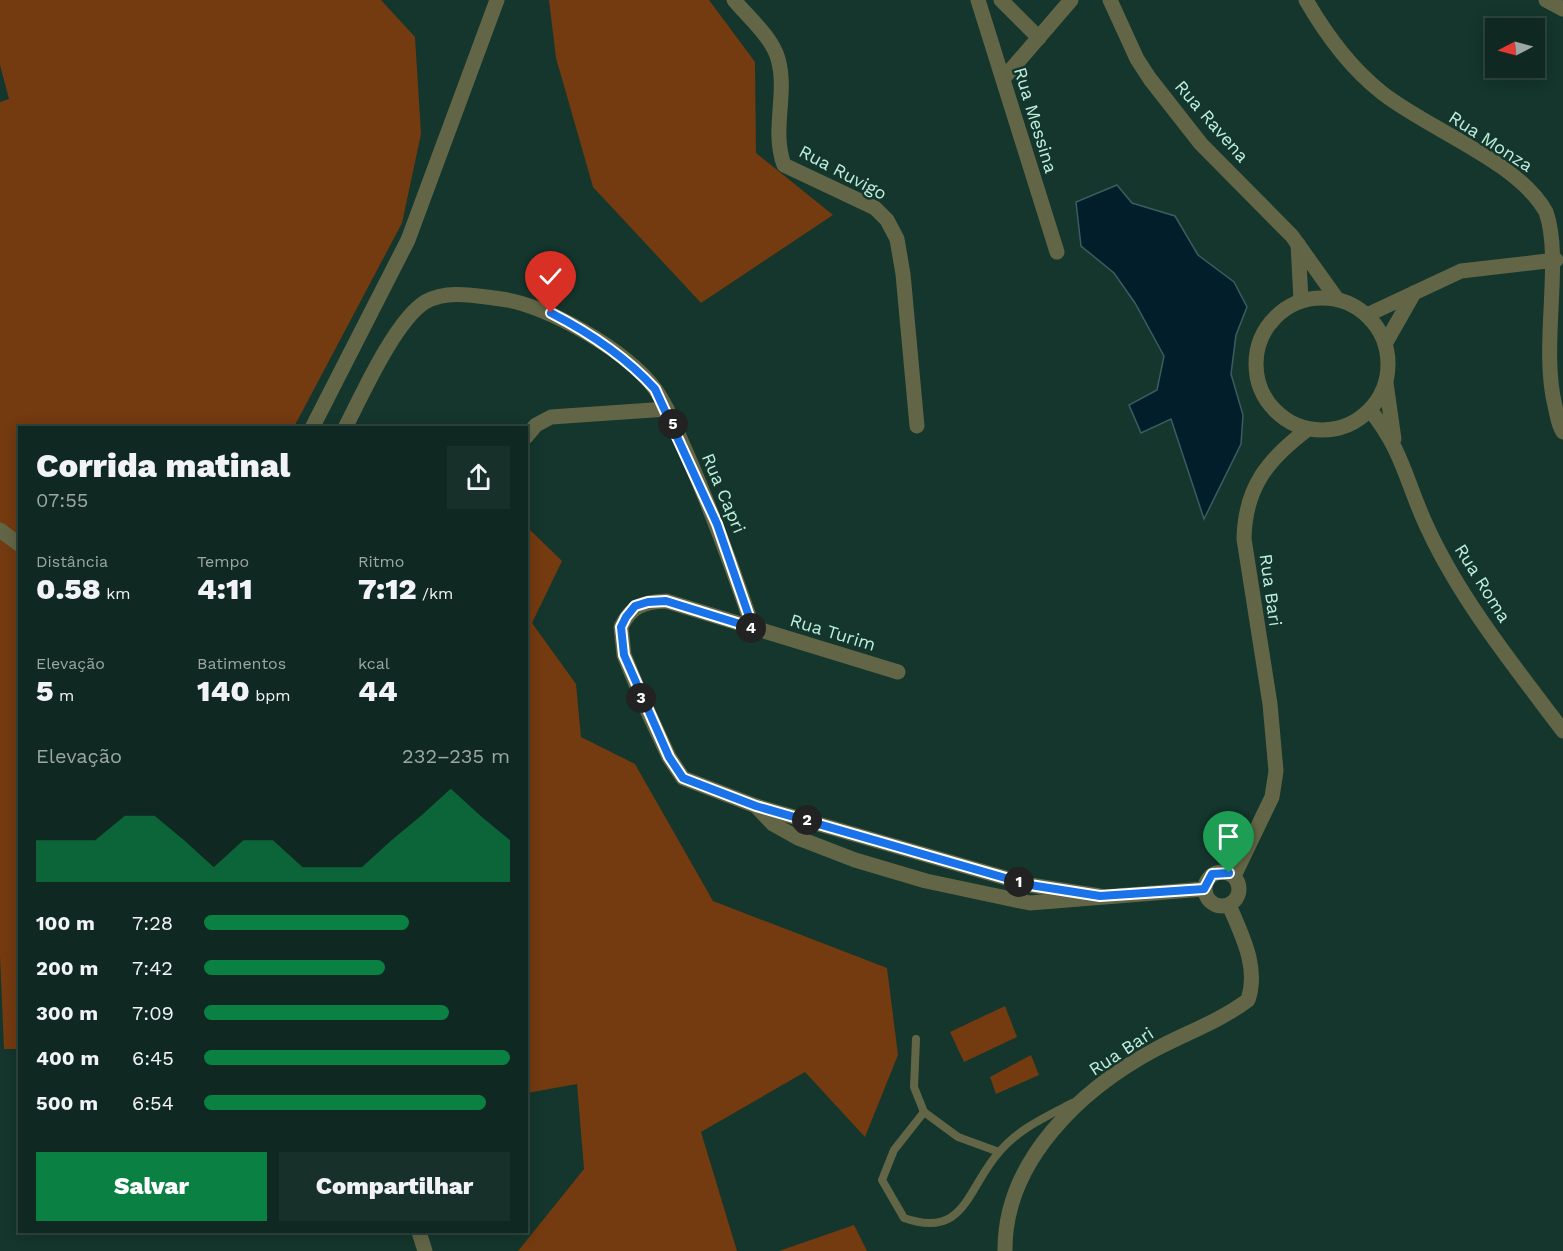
<!DOCTYPE html>
<html lang="pt">
<head>
<meta charset="utf-8">
<style>
  body { margin:0; font-family:"Work Sans",sans-serif; background:#18302a; color:#f1f3f6; height:100vh; display:flex; flex-direction:column; font-size:22px; white-space:nowrap }
  * { box-sizing:border-box; margin:0 }
  p { font-size:20px; color:#9ba6a5 }
  .icon { flex:none; width:33px; height:33px; fill:none; stroke:currentColor; stroke-width:2; stroke-linecap:round; stroke-linejoin:round }
  .map { position:relative; flex:1; overflow:hidden }
  .side { position:absolute; left:18px; top:426px; width:510px; height:807px; display:flex; flex-direction:column; background:#0f2821; border-radius:0px; box-shadow:0 3px 15px #0003,0 0 0 2px #2f443f }
  .side>* { flex:none }
  .needle { width:39px; rotate:264deg }
  .fabs { position:absolute; left:1485px; top:18px; display:grid; gap:12px }
  .fabs a { display:grid; place-items:center; width:60px; height:60px; border-radius:0px; background:#0f2821; box-shadow:0 3px 15px #0003,0 0 0 2px #2f443f; font-size:30px }
  .pin { position:absolute; display:grid; place-items:center; width:51px; height:51px; color:#fff; margin:-62px -26px; border-radius:50% 50% 50% 0; rotate:-45deg; box-shadow:0 0 6px #0007 }
  .pin .icon { rotate:45deg }
  .km { position:absolute; width:30px; height:30px; margin:-15px; border-radius:50%; background:#222; color:#fff; font-size:16px; line-height:30px; text-align:center }
  .round { display:grid; place-items:center; flex:none; width:63px; height:63px; border-radius:0px; background:#18302a }
  .overview { display:flex; align-items:center; justify-content:space-between; height:102px; padding:0 18px }
  h1 { font-size:33px; font-weight:800; line-height:45px }
  .figures { display:grid; grid-template-columns:repeat(3,1fr); gap:9px; height:102px; padding:6px 18px }
  .figures div { display:grid; align-content:center }
  .figures b { font-size:30px; font-weight:800 }
  .figures small { font-size:16px; font-weight:400 }
  .figures p { font-size:16px }
  .chart { height:168px; padding:12px 18px }
  .chart p { display:flex; justify-content:space-between }
  .chart svg { width:100%; height:108px; margin-top:6px; fill:#0b8043; opacity:.7 }
  .button { display:flex; gap:12px; margin-top:auto; padding:12px 18px }
  .button a { flex:1; height:69px; border-radius:0px; background:#0b8043; color:#fff; font-size:24px; font-weight:800; line-height:69px; text-align:center }
  .button a+a { background:#18302a; color:#f1f3f6 }
  ul { padding:0 18px; list-style:none; font-size:20px }
  li { display:grid; grid-template-columns:96px 72px 1fr; align-items:center; height:45px }
  li i { height:15px; border-radius:8px; background:#0b8043 }
  .map>svg:first-child { display:block }
</style>
</head>
<body>
<div class="map">
<svg width="1563" height="1251" viewBox="0 0 1563 1251">
  <rect width="100%" height="100%" fill="#14362c"/>
  <g fill="#743a10">
    <polygon points="0,0 381,0 415,37 421,134 402,223 294,427 20,428 20,1049 4,1049 0,956 0,102 9,99 0,65"/>
    <polygon points="549,0 709,0 755,62 756,153 833,215 701,303 593,187 556,58"/>
    <polygon points="527,527 562,561 532,623 576,684 581,737 635,764 713,901 887,968 898,1055 865,1137 805,1072 701,1132 737,1251 518,1251 584,1169 577,1084 527,1093 526,718 530,710 526,670"/>
    <polygon points="1005,1006 1017,1037 964,1062 950,1032"/>
    <polygon points="1031,1055 1039,1075 996,1094 990,1077"/>
    <polygon points="854,1225 867,1251 779,1251"/>
  </g>
  <polygon fill="#021e2b" stroke="#3a5d61" stroke-width="1.5" points="1117,185 1132,203 1175,216 1198,255 1234,282 1247,307 1236,335 1231,374 1243,415 1241,444 1204,519 1171,419 1141,433 1129,405 1157,390 1164,356 1135,303 1114,273 1081,246 1076,202"/>
  <g fill="none" stroke-linecap="round" stroke-linejoin="round">
    <g stroke="#636646" stroke-width="8">
      <polyline points="916,1039 914,1087 924,1112"/>
      <path d="M999 1152 958 1137 924 1112 894 1150 882 1180 904 1218C966 1240 967 1187 1000 1151 1020 1128 1046 1117 1072 1103"/>
    </g>
    <g stroke="#636646" stroke-width="15">
      <path d="M734 0C748 17 772 37 778 59 788 93 771 130 784 165L875 208 887 220 897 239 903 274 917 426"/>
      <polyline points="978,0 1057,252"/>
      <polyline points="1001,0 1039,38"/>
      <polyline points="1110,0 1137,59 1150,79 1201,144 1292,236 1337,299"/>
      <path d="M1306 0C1325 33 1351 68 1381 92 1427 129 1518 161 1546 212 1563 260 1540 346 1555 406 1557 414 1558 424 1563 432"/>
      <polyline points="1546,0 1563,9"/>
      <polyline points="1003,79 1071,0"/>
      <polyline points="1298,244 1301,300"/>
      <circle cx="1322" cy="364" r="66"/>
      <polyline points="1367,315 1461,271 1556,260"/>
      <polyline points="1385,344 1414,293"/>
      <polyline points="1386,383 1394,439"/>
      <path d="M1370 410C1404 452 1406 483 1428 529 1462 602 1515 667 1563 731"/>
      <polyline points="312,428 408,240 497,0"/>
      <path d="M345 428C362 395 395 321 425 302 447 289 477 296 501 299 546 304 629 352 655 389 669 408 677 433 687 454 712 512 733 569 753 628"/>
      <polyline points="526,437 536,425 551,417 667,409"/>
      <polyline points="0,530 20,545"/>
      <path d="M898 672 666 601C643 602 631 606 621 627L624 655 642 699 669 757 683 778 756 806 1030 885 1100 896"/>
      <polyline points="756,806 773,824 798,838 855,860 926,881 1030,903 1204,889"/>
      <circle cx="1222" cy="889" r="17"/>
      <path d="M1234 876 1272 797 1276 771 1270 704 1244 539C1245 487 1268 459 1308 429"/>
      <polyline points="419,1232 425,1251"/>
      <path d="M1005 1251C1004 1161 1081 1089 1156 1049 1186 1033 1220 1021 1248 1000 1259 967 1242 936 1229 905"/>
    </g>
  </g>
  <g fill="none" stroke-linecap="round" stroke-linejoin="round">
    <g stroke="#fff" stroke-width="12">
      <path id="route" d="M551 313C588 332 626 357 655 389L717 524 753 628 666 601 648 602 635 606 626 617 621 627 624 655 669 757 683 778 756 806 1030 885 1100 896 1204 889 1212 874 1229 873"/>
    </g>
    <use href="#route" stroke="#1a73e8" stroke-width="8"/>
  </g>
  <g text-anchor="middle" dominant-baseline="central" stroke-width="5" stroke-linejoin="round" paint-order="stroke">
    <g font-size="18" fill="#beefde" stroke="#14362c">
      <text transform="translate(1036 120) rotate(73)">Rua Messina</text>
      <text transform="translate(1212 121) rotate(49)">Rua Ravena</text>
      <text transform="translate(1491 141) rotate(33)">Rua Monza</text>
      <text transform="translate(843 172) rotate(28)">Rua Ruvigo</text>
      <text transform="translate(724 493) rotate(67)">Rua Capri</text>
      <text transform="translate(1483 583) rotate(58)">Rua Roma</text>
      <text transform="translate(1271 590) rotate(82)">Rua Bari</text>
      <text transform="translate(833 632) rotate(17)">Rua Turim</text>
      <text transform="translate(1121 1051) rotate(-33)">Rua Bari</text>
    </g>
  </g>
</svg>
<div class="fabs">
<a><svg class="needle" viewBox="-14 -14 28 28"><path d="M0-13l5 13h-10z" fill="#e53935"/><path d="M0 13l5-13h-10z" fill="#9ba6a5"/></svg></a>
</div>
<div class="pin" style="left:1229px;top:873px;background:#1e9e55"><svg class="icon" aria-label="arrive" viewBox="0 0 24 24"><path d="M6 21V4h12l-3 4 3 4H6"/></svg></div>
<div class="pin" style="left:551px;top:313px;background:#d93025"><svg class="icon" aria-label="check" viewBox="0 0 24 24"><path d="M5 12l5 5 9-10"/></svg></div>
<b class="km" style="left:1019px;top:882px">1</b>
<b class="km" style="left:807px;top:820px">2</b>
<b class="km" style="left:641px;top:698px">3</b>
<b class="km" style="left:751px;top:628px">4</b>
<b class="km" style="left:673px;top:424px">5</b>
<section class="side">
<div class="overview"><div><h1>Corrida matinal</h1><p>07:55</p></div><a class="round"><svg class="icon" aria-label="share" viewBox="0 0 24 24"><path d="M12 15V3M7 8l5-5 5 5M5 13v7h14v-7"/></svg></a></div>
<div class="figures">
<div><p>Distância</p><b>0.58<small> km</small></b></div>
<div><p>Tempo</p><b>4:11</b></div>
<div><p>Ritmo</p><b>7:12<small> /km</small></b></div>
</div>
<div class="figures">
<div><p>Elevação</p><b>5<small> m</small></b></div>
<div><p>Batimentos</p><b>140<small> bpm</small></b></div>
<div><p>kcal</p><b>44</b></div>
</div>
<div class="chart"><p><span>Elevação</span>232–235 m</p>
<svg viewBox="0 0 160 44" preserveAspectRatio="none"><path d="M0 44V27L10 27L20 27L30 17L40 17L50 27L60 38L70 27L80 27L90 38L100 38L110 38L120 27L130 17L140 6L150 17L160 27V44z"/></svg>
</div>
<ul>
<li><b>100 m</b>7:28<i style="width:67%"></i></li>
<li><b>200 m</b>7:42<i style="width:59%"></i></li>
<li><b>300 m</b>7:09<i style="width:80%"></i></li>
<li><b>400 m</b>6:45<i style="width:100%"></i></li>
<li><b>500 m</b>6:54<i style="width:92%"></i></li>
</ul>
<div class="button"><a>Salvar</a><a>Compartilhar</a></div>
</section>
</div>
</body>
</html>
